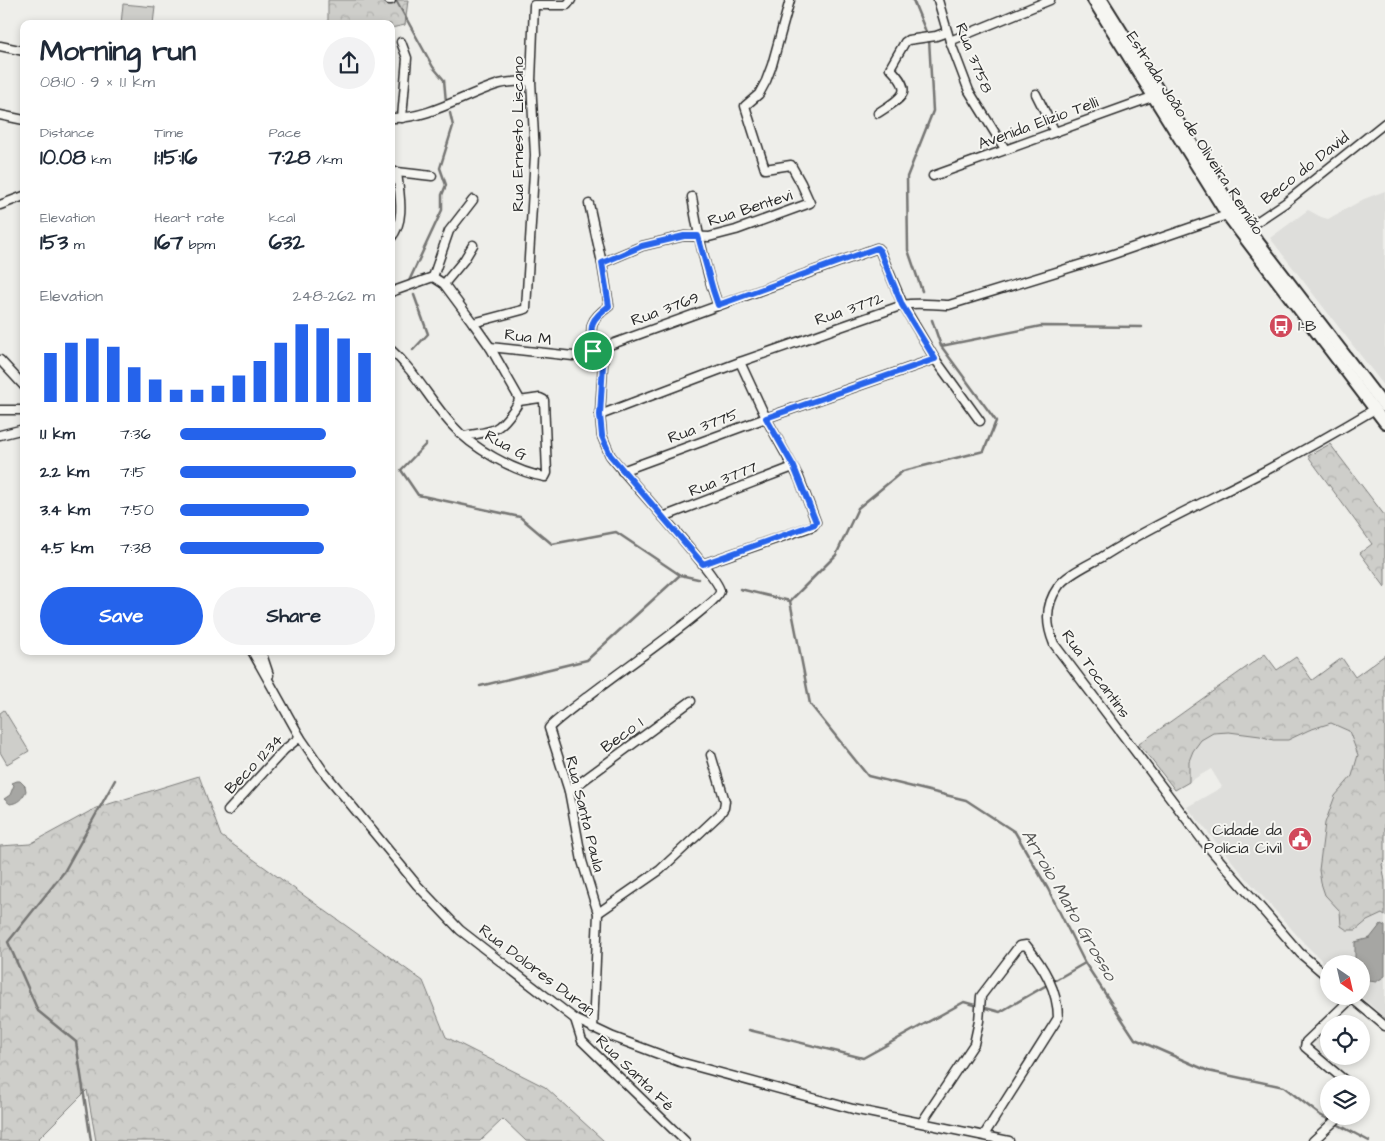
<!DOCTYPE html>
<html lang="en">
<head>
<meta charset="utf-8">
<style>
  body { margin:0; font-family:"Architects Daughter",sans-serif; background:#f2f2f3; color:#1f2937; height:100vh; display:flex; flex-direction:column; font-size:19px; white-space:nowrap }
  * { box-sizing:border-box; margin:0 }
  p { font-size:16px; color:#747a83 }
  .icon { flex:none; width:28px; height:28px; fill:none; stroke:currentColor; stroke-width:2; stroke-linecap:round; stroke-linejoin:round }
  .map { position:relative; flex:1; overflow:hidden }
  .sheet { position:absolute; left:20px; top:20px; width:375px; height:635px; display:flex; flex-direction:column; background:#fff; border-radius:10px; box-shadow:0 2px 8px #0003 }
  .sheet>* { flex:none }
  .needle { width:32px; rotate:146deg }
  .buttons { position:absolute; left:1320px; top:955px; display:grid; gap:10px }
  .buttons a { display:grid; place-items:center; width:50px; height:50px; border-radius:50%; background:#fff; box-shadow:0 2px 8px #0003; font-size:25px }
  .pin { position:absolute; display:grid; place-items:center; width:42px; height:42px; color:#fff; margin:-21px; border:2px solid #fff; border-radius:50%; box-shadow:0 1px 5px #0007 }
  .round { display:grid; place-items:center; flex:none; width:52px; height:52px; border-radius:26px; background:#f2f2f3 }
  .head { display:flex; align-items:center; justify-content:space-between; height:85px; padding:0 20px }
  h1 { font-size:28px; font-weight:700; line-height:38px }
  .metrics { display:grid; grid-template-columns:repeat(3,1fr); gap:8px; height:85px; padding:5px 20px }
  .metrics div { display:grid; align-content:center }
  .metrics b { font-size:21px; font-weight:700 }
  .metrics small { font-size:14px; font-weight:400 }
  .metrics p { font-size:14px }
  .chart { height:140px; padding:10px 20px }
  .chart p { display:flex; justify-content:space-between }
  .chart svg { width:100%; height:90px; margin-top:5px; stroke:#2563eb; stroke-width:6 }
  .primary-button { display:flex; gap:10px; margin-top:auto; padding:10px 20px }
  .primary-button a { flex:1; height:58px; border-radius:30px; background:#2563eb; color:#fff; font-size:20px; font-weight:700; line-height:58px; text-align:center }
  .primary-button a+a { background:#f2f2f3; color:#1f2937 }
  ul { padding:0 20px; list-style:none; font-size:16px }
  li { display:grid; grid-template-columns:80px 60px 1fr; align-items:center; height:38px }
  li i { height:12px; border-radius:6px; background:#2563eb }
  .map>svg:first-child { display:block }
</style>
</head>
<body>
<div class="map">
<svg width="1385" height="1141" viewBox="0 0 1385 1141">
  <defs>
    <pattern id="forest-crowns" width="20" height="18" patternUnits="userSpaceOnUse" patternTransform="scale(1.25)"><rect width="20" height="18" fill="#cececa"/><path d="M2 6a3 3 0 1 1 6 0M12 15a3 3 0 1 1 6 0" fill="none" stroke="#b1b1ae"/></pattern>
  </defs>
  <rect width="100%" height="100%" fill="#eeeeea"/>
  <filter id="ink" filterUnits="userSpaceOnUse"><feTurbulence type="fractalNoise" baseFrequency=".02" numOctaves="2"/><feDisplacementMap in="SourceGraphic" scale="10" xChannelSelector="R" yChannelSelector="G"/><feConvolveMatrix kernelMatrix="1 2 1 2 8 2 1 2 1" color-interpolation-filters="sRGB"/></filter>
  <g filter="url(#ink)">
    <g fill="#dededb">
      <polygon points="1385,191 1385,387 1270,238 1308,210 1321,217 1328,219 1364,199"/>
      <polygon points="1265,654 1277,670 1296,657 1312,680 1342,658 1355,677 1385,655 1385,1018 1360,996 1361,996 1361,964 1329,964 1329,968 1304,943 1241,872 1187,807 1222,787 1211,769 1175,790 1139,744"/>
    </g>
    <g fill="url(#forest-crowns)" stroke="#7c7c7a">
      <polygon points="328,0 408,0 405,25 391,28 391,24 328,24"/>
      <polygon points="1330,444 1385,516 1385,587 1360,553 1372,544 1308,456"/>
      <polygon points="1265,654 1277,670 1296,657 1312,680 1342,658 1355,677 1385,655 1385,861 1382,864 1385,881 1385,916 1382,914 1367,921 1356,930 1347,930 1341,926 1340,911 1325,895 1321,883 1319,870 1325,823 1335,796 1352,776 1358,755 1349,731 1331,723 1309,730 1288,740 1273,740 1260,736 1229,732 1213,733 1201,740 1193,751 1189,761 1189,782 1175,790 1139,744"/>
      <polygon points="199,776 221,836 423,981 446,1037 545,1087 604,1141 526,1141 503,1119 480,1141 96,1141 87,1090 36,1141 0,1141 0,846 30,844 96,808"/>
    </g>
    <g fill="#cececa" stroke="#7c7c7a">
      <polygon points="123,4 155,7 153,24 121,24"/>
      <polygon points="4,710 29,751 7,764 0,752 0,713"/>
    </g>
    <g fill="#a6a6a3" stroke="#757573">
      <path d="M17 781H20L25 786 26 791C22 799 18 803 10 804L4 799 10 795 14 785 12 783Z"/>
      <polygon points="1381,924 1385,926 1385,976 1376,982 1369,981 1361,969 1361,964 1358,964 1355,959 1355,942 1370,938"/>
    </g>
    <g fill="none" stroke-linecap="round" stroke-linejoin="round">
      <g stroke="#757573" stroke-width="2.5">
        <polyline points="396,0 433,67 444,80 446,102"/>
        <polyline points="913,0 929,39 933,111 907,177 908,250 922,291"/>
        <polyline points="409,281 442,210 442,195 446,185 440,168 453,126 450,113"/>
        <polyline points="941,346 1041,326 1142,327"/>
        <polyline points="413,350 428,334 414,295"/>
        <polyline points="426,444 401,470 418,495 520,517 552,544 616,532 680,575 698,579"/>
        <polyline points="740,589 790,601 810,704 868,776 966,800 1015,832 1048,889 1085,963 1135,1039 1208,1071 1284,1087 1320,1115 1369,1141"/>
        <polyline points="790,601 836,555 858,508 903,471 984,451 996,421 941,346 932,320"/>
        <polyline points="480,686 587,660 680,575"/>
        <polyline points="749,1030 863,1058 964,1002 1000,1012 1085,963"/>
        <polyline points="91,1141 76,1042 38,1011 8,942 64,872 115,780"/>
      </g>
      <g stroke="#2b2b2b" stroke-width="11">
        <g id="minor">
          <polyline points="389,0 391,0"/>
          <polyline points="938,0 950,41 969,91 1005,149"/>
          <polyline points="950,41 1050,0"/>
          <polyline points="401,42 407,58 402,118"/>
          <polyline points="0,46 24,51"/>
          <polyline points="1036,94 1055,132"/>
          <path d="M878 113C902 97 915 93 890 68L905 42 908 40 936 36 947 32"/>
          <polyline points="0,115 24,120"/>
          <path d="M391 118C428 119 462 96 496 85 507 81 520 82 531 81"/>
          <polyline points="391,174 397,172 432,176"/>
          <polyline points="933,176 1152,97"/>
          <path d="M692 197C698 234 705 270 718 305"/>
          <path d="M589 204 602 263 609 306C587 322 591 327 593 351L877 248 880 251 903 305 935 359 980 421"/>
          <polyline points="0,205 24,196"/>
          <polyline points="1243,231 1285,203 1385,123"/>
          <path d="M391 238C406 220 399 193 397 172"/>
          <polyline points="602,263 642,246 684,236 709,237 736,230 810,203 801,183 791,165 765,169 745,106 759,94 766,81 772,65 790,0"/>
          <path d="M433 277 444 284 473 323 490 347 519 398C519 403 516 407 512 412 496 434 490 431 465 436"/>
          <polyline points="433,277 449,231 473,200"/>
          <polyline points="444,284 464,260 473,245"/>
          <polyline points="391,292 433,277"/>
          <polyline points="473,323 526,309 535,155 531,81 534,5 567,5 571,0"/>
          <polyline points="490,347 573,356 593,351"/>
          <path d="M391 350C416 372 430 401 452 425 472 448 515 472 545 477L547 473 544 400 540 398 519 401"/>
          <polyline points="0,360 24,386"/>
          <polyline points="0,410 24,410"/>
          <path d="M600 415 740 362 903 305C918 302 933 305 949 305L1108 256 1227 215"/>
          <polyline points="0,435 24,429"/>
          <polyline points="622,471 766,418 935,359"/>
          <polyline points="663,517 793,467"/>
          <polyline points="703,564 813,526 816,522 799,478 766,418 740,362"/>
          <polyline points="252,651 300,737 324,772 417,885 460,930 575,1019 613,1037 680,1062 853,1109 1009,1141"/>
          <polyline points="261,651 269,675"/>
          <polyline points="569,791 691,701"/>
          <polyline points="228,811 284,750 300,737"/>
          <polyline points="598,913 660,870 720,814 724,808 725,801 711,755"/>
          <path d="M1329 978 1300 953 1203 841 1054 644C1046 625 1045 605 1058 587 1065 575 1090 564 1102 557 1153 525 1209 500 1263 472 1301 452 1338 431 1375 409"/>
          <polyline points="1349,996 1385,1026"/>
          <polyline points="575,1019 582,1041 685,1141"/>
          <path d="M593 1029 598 913 582 861 569 791 549 728C568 706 721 604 720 591 720 577 625 476 610 455L602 436 600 415 604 346"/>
          <polyline points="1349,1084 1305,1047 1306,1042 1352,998"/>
          <path d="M922 1122 974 1044 979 1021 981 996 1019 946 1026 945C1043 966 1058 990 1058 1018L984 1135"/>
          <polyline points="1313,1141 1340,1116"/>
        </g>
      </g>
      <g stroke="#2b2b2b" stroke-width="14">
        <g id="major">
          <polyline points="1093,0 1227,215 1385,423"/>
          <polyline points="1102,0 1233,209 1385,407"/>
        </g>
      </g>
      <use href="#minor" stroke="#f6f6f2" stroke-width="8"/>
      <use href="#major" stroke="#f6f6f2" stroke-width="10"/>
    </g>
  </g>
  <g fill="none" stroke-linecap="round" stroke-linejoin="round" filter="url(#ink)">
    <g stroke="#fff" stroke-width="10">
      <path id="route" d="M684 236H698L713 290 718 305 877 248 880 251 902 305 935 359 766 418 794 467 816 522 815 524 703 564 610 455 602 436 600 415 604 346 593 351C591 327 587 322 609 306L602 263 642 246Z"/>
    </g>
    <use href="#route" stroke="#2563eb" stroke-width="6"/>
  </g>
  <defs>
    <g id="bus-disc" transform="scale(1.25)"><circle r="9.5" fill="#d1495b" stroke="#f6f6f2"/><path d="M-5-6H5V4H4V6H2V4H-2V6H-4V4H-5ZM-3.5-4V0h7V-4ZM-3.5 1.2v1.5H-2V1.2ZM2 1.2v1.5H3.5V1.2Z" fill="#fff"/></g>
    <g id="civic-disc" transform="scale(1.25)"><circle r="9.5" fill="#d1495b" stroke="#f6f6f2"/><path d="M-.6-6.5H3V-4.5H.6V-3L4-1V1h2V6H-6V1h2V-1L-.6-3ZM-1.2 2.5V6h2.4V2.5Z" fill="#fff"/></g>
  </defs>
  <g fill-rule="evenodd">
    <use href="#bus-disc" x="1281" y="326"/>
    <use href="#civic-disc" x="1300" y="839"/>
  </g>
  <g text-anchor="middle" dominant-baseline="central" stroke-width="4" stroke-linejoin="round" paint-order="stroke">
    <g font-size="16" fill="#2b2b2b" stroke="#f6f6f2">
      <text transform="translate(974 58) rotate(68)">Rua 3758</text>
      <text transform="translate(1038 123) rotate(-20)">Avenida Elizio Telli</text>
      <text transform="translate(1195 133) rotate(57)">Estrada João de Oliveira Remião</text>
      <text transform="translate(518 134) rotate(-90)">Rua Ernesto Liscano</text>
      <text transform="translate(1305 168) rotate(-38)">Beco do David</text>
      <text transform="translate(750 208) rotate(-18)">Rua Bentevi</text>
      <text transform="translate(665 309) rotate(-20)">Rua 3769</text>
      <text transform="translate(849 309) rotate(-19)">Rua 3772</text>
      <text transform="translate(528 337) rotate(7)">Rua M</text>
      <text transform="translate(703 426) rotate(-20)">Rua 3775</text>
      <text transform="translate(506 445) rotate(29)">Rua G</text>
      <text transform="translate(723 479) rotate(-21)">Rua 3777</text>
      <text transform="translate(1096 674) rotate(54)">Rua Tocantins</text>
      <text transform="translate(622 735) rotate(-36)">Beco 1</text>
      <text transform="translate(254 764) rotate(-46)">Beco 1234</text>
      <text transform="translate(585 814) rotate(76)">Rua Santa Paula</text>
      <text transform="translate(537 970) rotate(37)">Rua Dolores Duran</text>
      <text transform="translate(635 1073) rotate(44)">Rua Santa Fé</text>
    </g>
    <g font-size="16" fill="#2b2b2b" stroke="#f6f6f2" text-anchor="start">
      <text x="1298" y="326">1-B</text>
      <text x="1282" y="830" text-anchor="end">Cidade da<tspan x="1282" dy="18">Polícia Civil</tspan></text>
    </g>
    <g font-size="18" font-style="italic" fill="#565655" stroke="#f6f6f2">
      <text transform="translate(1069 905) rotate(60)">Arroio Mato Grosso</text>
    </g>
  </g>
</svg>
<div class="buttons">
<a><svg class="needle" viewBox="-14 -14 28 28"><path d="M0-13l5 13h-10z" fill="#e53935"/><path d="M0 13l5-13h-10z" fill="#747a83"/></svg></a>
<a><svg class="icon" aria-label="locate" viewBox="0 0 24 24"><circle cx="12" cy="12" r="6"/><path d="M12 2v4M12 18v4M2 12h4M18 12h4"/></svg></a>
<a><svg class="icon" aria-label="layers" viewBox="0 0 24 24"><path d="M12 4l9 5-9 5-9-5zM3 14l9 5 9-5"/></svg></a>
</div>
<div class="pin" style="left:593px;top:351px;background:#1e9e55"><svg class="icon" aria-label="arrive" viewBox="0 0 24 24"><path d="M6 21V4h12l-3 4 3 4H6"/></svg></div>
<section class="sheet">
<div class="head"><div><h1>Morning run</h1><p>08:10 · 9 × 1.1 km</p></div><a class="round"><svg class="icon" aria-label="share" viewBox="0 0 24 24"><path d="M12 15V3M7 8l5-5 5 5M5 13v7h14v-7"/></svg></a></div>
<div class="metrics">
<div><p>Distance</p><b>10.08<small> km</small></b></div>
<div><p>Time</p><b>1:15:16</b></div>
<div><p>Pace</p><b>7:28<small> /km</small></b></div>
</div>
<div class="metrics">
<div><p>Elevation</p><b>153<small> m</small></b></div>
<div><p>Heart rate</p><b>167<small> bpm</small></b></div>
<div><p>kcal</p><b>632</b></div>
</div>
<div class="chart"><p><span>Elevation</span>248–262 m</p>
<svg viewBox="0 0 160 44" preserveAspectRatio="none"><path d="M5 44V20M15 44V15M25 44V13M35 44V17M45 44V27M55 44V33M65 44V38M75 44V38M85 44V36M95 44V31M105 44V24M115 44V15M125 44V6M135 44V8M145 44V13M155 44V20"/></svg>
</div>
<ul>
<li><b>1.1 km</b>7:36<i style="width:75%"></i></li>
<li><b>2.2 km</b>7:15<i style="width:90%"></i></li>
<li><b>3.4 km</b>7:50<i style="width:66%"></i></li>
<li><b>4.5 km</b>7:38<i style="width:74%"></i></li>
</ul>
<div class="primary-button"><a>Save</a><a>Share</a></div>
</section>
</div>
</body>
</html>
